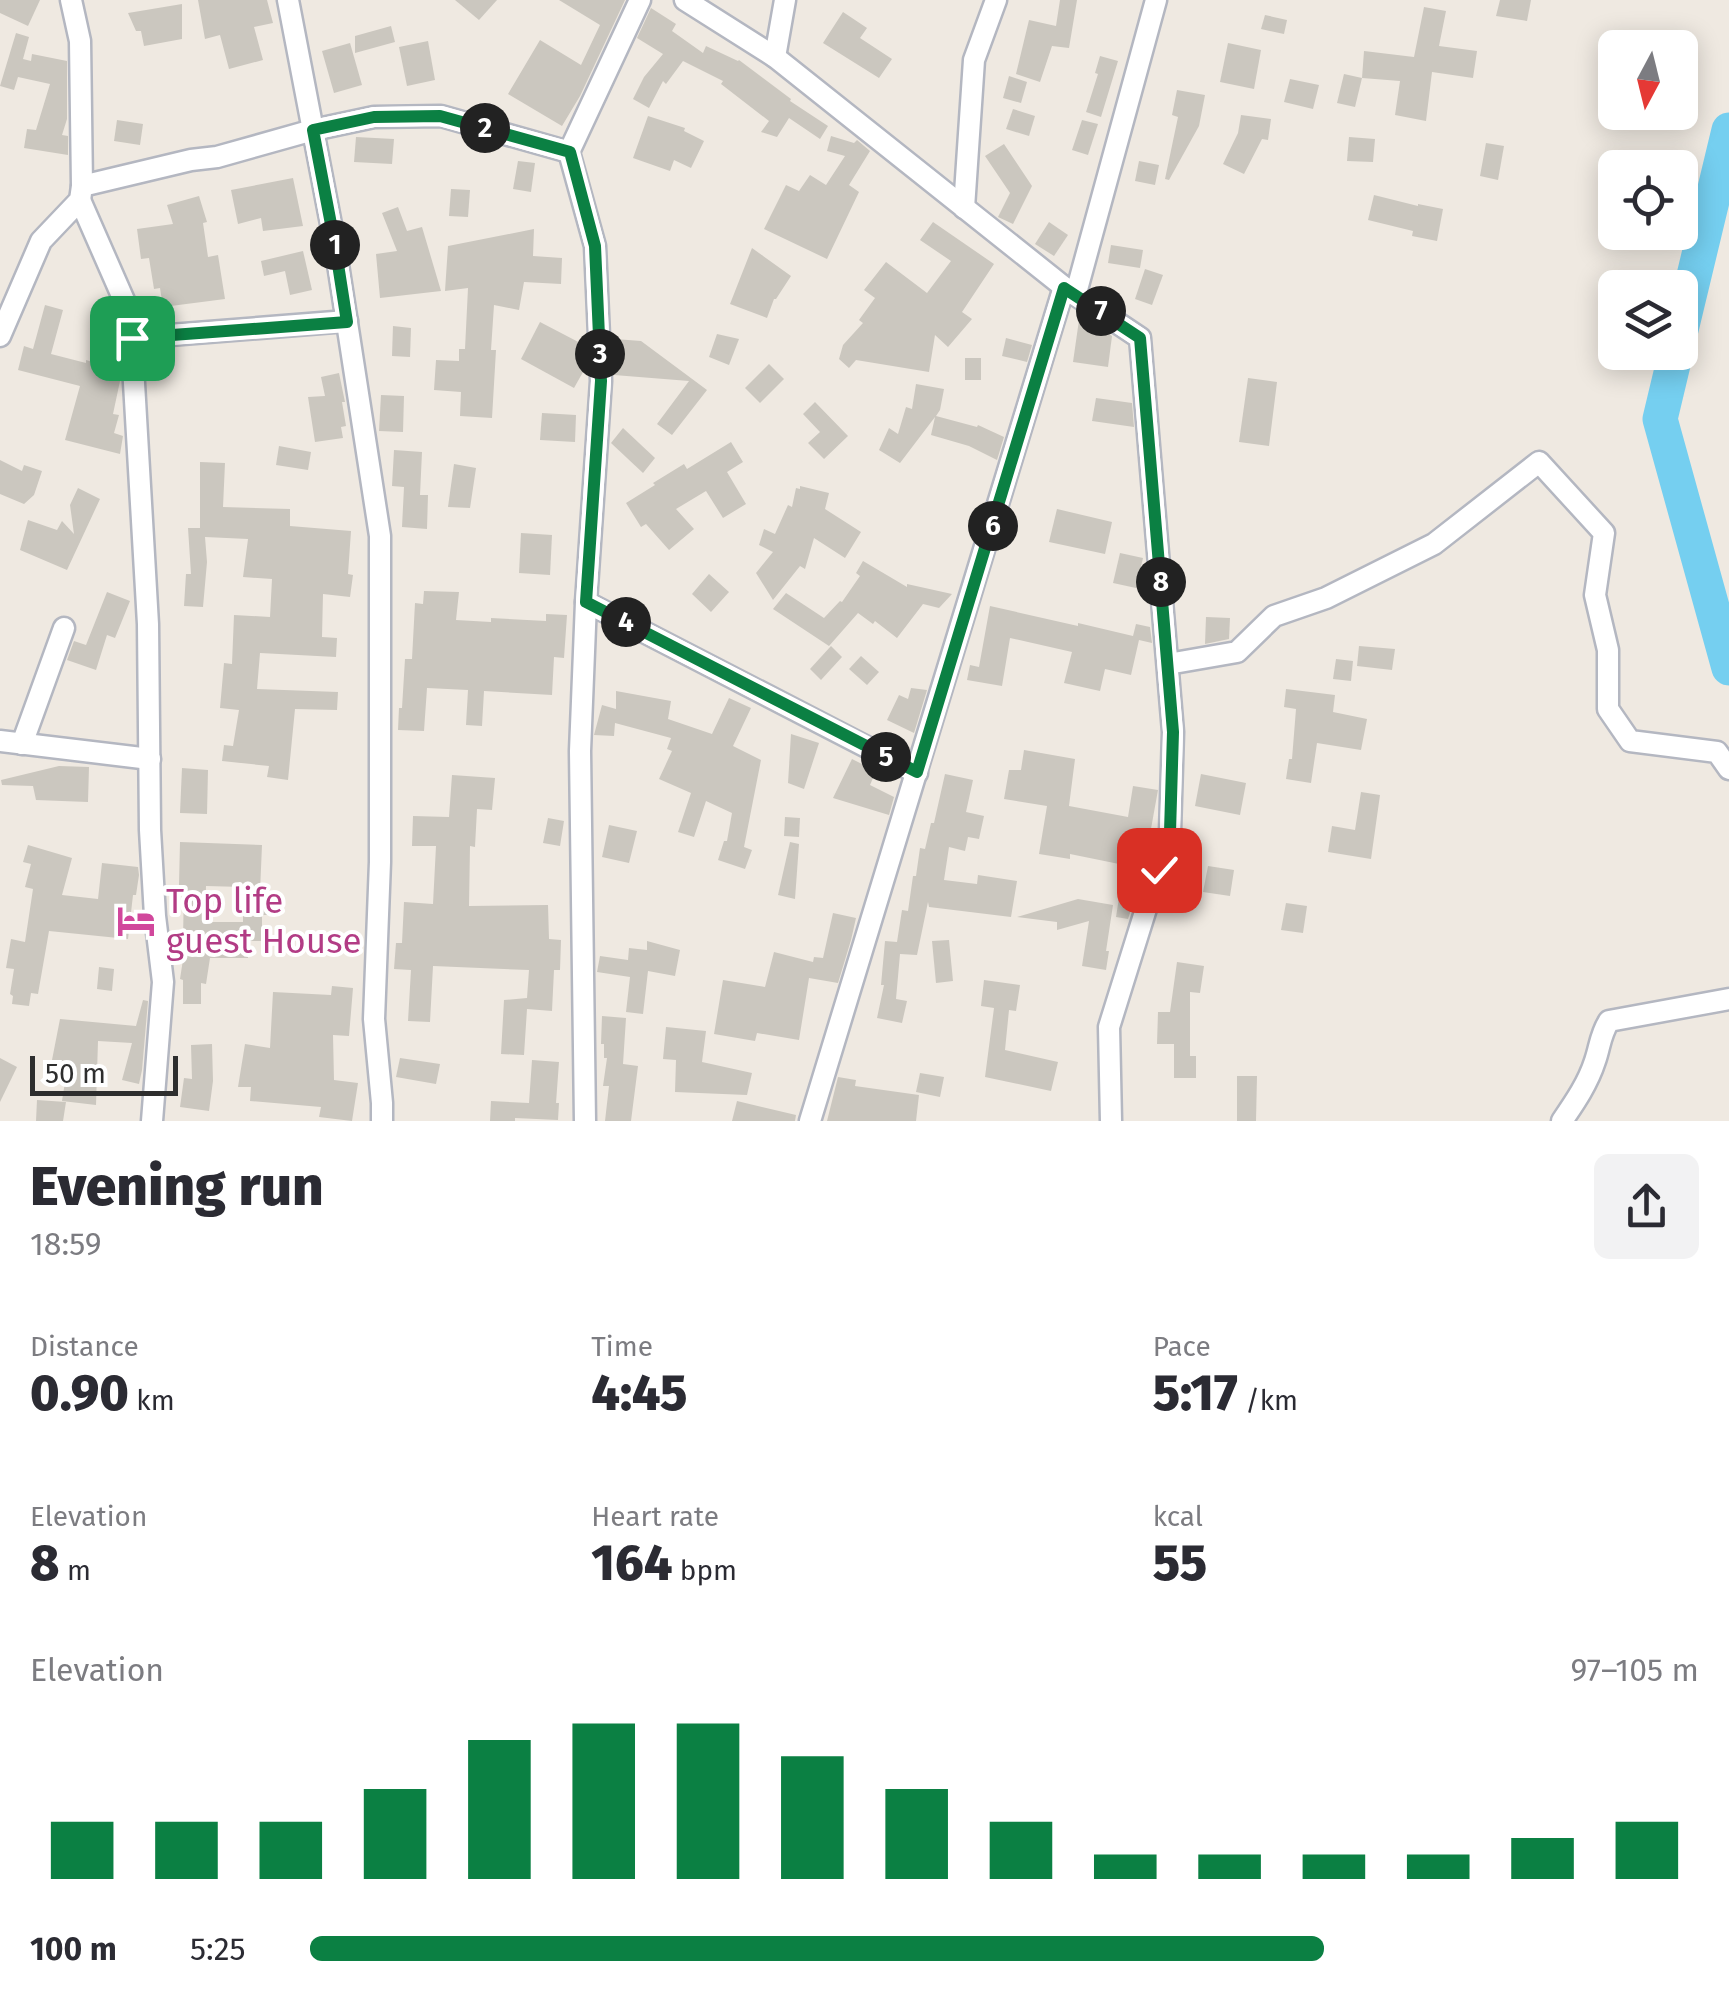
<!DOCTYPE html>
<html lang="en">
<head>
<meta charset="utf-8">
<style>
  body { margin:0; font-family:"Fira Sans",sans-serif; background:#f2f2f3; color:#2b2b33; height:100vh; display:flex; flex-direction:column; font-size:38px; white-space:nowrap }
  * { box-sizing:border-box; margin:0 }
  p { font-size:32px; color:#7c7c81 }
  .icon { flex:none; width:55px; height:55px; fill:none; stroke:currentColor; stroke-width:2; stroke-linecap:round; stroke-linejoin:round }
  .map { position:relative; height:1121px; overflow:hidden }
  .panel { display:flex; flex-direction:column; background:#fff; flex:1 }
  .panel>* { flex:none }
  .needle { width:65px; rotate:187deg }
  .fabs { position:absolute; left:1598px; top:30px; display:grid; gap:20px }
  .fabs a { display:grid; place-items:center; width:100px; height:100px; border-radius:15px; background:#fff; box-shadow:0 5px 25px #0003; font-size:50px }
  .scale { position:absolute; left:30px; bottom:25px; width:148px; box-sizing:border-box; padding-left:10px; border:5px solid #2e2e2e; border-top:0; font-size:28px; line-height:35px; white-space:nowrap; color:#2e2e2e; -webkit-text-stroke:8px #fff; paint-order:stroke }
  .pin { position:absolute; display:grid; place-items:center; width:85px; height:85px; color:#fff; margin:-42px; border-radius:20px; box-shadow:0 5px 15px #0006 }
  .km { position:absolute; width:50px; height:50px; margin:-25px; border-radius:50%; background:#222; color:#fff; font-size:28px; line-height:50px; text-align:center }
  .round { display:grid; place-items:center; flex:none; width:105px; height:105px; border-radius:15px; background:#f2f2f3 }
  .headline { display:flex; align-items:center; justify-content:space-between; height:170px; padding:0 30px }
  h1 { font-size:55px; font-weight:800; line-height:75px }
  .metrics { display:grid; grid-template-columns:repeat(3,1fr); gap:15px; height:170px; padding:10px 30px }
  .metrics div { display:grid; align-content:center }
  .metrics b { font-size:50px; font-weight:800 }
  .metrics small { font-size:28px; font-weight:400 }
  .metrics p { font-size:28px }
  .chart { height:280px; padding:20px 30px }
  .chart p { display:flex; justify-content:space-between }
  .chart svg { width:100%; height:180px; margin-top:10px; stroke:#0b8043; stroke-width:6 }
  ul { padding:0 30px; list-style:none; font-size:32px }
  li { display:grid; grid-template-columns:160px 120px 1fr; align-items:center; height:75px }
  li i { height:25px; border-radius:12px; background:#0b8043 }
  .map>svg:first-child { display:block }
</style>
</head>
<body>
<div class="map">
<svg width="1729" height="1121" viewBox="0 0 1729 1121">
  <rect width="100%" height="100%" fill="#efe9e1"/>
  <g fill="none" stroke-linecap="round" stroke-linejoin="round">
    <g stroke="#75cff0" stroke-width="35">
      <polyline points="1680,334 1729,130"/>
      <polyline points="1676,352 1660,419 1729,668"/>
    </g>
  </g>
  <g fill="#cbc7bf" fill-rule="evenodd">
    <polygon points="0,0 40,0 28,26 0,13"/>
    <polygon points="198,0 267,0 273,23 254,27 263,60 229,69 220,35 205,39"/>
    <polygon points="455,0 497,0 479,20"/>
    <polygon points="559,0 625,0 580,96 562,126 508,94 540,40 581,65 600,25"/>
    <polygon points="1060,0 1077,0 1069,48 1052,46 1040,82 1016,74 1029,20 1056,26"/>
    <polygon points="1500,0 1531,0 1527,21 1496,16"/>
    <polygon points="182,4 182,39 144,46 141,31 136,31 128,13"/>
    <polygon points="1424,7 1446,11 1439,46 1477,51 1473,78 1432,72 1426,121 1395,115 1400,81 1362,78 1364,51 1414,57"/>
    <polygon points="651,8 676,24 672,31 703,53 706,46 738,61 739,60 791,99 790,101 828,126 820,139 789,118 777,137 761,132 769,121 721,84 723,81 683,61 666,84 663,81 649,108 633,99 644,77 663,54 637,38"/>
    <polygon points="843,12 867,28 860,38 892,59 879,78 823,43"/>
    <polygon points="1265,15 1287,20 1284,34 1261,29"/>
    <polygon points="391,26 395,42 355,53 355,36"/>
    <polygon points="16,33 29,37 23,59 31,61 32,54 67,61 67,119 62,135 68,136 68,155 24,148 27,129 36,130 50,84 18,77 14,90 0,86"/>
    <polygon points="428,41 435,80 407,86 399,47"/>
    <polygon points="350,43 362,85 334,93 322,51"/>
    <polygon points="1228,43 1261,50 1254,89 1220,82"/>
    <polygon points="1100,56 1118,61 1101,117 1086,112 1098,74 1095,73"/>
    <polygon points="1344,74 1362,78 1355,107 1337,103"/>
    <polygon points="1009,76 1027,82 1021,103 1003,98"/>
    <polygon points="1290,79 1319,85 1313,109 1284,102"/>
    <polygon points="1177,90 1205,95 1199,126 1169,180 1165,179 1178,117 1172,115"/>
    <polygon points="1013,109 1035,116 1029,136 1006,129"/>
    <polygon points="1241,115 1271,119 1268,140 1262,139 1244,174 1223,164 1238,133"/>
    <polygon points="648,116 685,128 684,131 704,141 691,168 674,160 670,171 633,158"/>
    <polygon points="117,120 143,124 140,145 114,141"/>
    <polygon points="1082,120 1098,124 1088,155 1072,150"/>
    <polygon points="831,136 854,143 857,140 870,151 849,185 859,192 827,259 764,229 786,185 799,191 810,175 826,185 845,156 827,151"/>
    <polygon points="356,137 394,139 392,164 354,162"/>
    <polygon points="1349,137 1375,139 1373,162 1347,161"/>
    <polygon points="1486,143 1504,146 1498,180 1480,176"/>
    <polygon points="1004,144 1032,186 1013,224 998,217 1010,193 985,156"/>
    <polygon points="518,161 535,163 531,192 513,189"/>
    <polygon points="1139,161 1159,165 1155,185 1135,181"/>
    <polygon points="293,178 303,226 263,231 261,218 238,224 231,190"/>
    <polygon points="451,189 470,190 468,217 449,216"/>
    <polygon points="1374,195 1418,206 1418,204 1443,209 1437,241 1412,236 1413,231 1368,220"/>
    <polygon points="199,196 207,222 203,223 208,257 218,255 225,299 163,307 160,288 154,289 149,258 141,259 137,229 173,224 167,205"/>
    <polygon points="398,207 407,231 422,227 441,291 380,298 376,254 397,251 382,213"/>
    <polygon points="933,222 994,264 962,312 972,319 948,347 935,335 929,372 856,360 849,368 839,359 843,345 863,323 859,320 875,298 864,290 886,262 927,293 951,261 920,240"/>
    <polygon points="1049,222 1068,235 1054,256 1035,244"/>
    <polygon points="534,229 533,256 562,258 561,284 524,282 519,310 494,305 491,350 496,350 492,418 460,416 461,392 434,390 436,360 459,361 459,349 465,349 468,288 445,291 448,246"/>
    <polygon points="1111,245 1143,250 1140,268 1108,263"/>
    <polygon points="752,248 791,276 776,299 774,299 767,318 730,304"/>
    <polygon points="303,251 312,290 290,295 285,271 264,276 261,261"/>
    <polygon points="1145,269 1163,275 1152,305 1135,299"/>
    <polygon points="45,305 63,310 51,354 86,363 86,360 102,365 99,375 120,381 113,414 119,415 114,433 123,436 120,454 65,440 80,386 18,370 24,346 33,349"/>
    <polygon points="1079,320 1092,322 1112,336 1108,367 1073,362"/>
    <polygon points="540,322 586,346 587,365 574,388 521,359"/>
    <polygon points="393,326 411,328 410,357 392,356"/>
    <polygon points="717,334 739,339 729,365 709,357"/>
    <polygon points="1006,338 1032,345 1027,362 1002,356"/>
    <polygon points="615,339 641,341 707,390 672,435 657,424 689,381 614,375"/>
    <rect x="965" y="358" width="16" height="22"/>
    <polygon points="769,364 784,379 760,403 745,388"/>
    <polygon points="339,373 345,402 342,402 346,426 341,427 343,438 315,442 308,397 325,396 321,377"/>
    <polygon points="1248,378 1277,382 1269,446 1239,442"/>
    <polygon points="916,384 944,389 940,410 936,416 977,427 978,425 1004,437 997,460 969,446 931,435 935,417 900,463 879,450 889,428 898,434 906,407 912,409"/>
    <polygon points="381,395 404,396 403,432 379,431"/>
    <polygon points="1096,398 1132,403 1134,427 1092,421"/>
    <polygon points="815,402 848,436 824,459 808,443 820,432 803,414"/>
    <polygon points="542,413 576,415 575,442 540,440"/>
    <polygon points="623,428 655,458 643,473 611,443"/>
    <polygon points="731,442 743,462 727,472 746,504 723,518 706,491 676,509 694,529 669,550 646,524 641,527 626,503 655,485 653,483 684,464 687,469"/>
    <polygon points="279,446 311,452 308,470 276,465"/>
    <polygon points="394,450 422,452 420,495 428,495 427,529 402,527 404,487 392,486"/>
    <polygon points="0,460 22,471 24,465 42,471 34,495 24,504 0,494"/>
    <polygon points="200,462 225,463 223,507 290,509 290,526 351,531 348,574 353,575 350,597 323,594 322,637 337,638 336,657 260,653 257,689 338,692 337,710 295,709 288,780 267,777 269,766 222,761 224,745 233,746 239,710 220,708 224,663 232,664 234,615 270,617 272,579 243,577 248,539 205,537 207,562 203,607 184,606 186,574 191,574 188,528 200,528"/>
    <polygon points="454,464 476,468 470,508 448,507"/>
    <polygon points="800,486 829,493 825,509 861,532 845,558 814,538 805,569 800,566 773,600 756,573 773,552 759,545 764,529 775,534 788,505 792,507 796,488 800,489"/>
    <polygon points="78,488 100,499 67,570 20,550 28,520 57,530 62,521 74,534 70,505"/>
    <polygon points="1057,509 1112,522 1105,554 1049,542"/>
    <polygon points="521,533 552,535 550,575 519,573"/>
    <polygon points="1120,553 1143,558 1136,588 1113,583"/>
    <polygon points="863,561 907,587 907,584 952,594 939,608 923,604 897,638 875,621 873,624 858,613 829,646 773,609 786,593 824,618 840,601 842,602 860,576 856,573"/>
    <polygon points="709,574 729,592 711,612 692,594"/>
    <polygon points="424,591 459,592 456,620 491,622 491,618 546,621 546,614 567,615 564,658 554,657 552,695 484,691 482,726 466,725 468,690 427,688 424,731 398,730 399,708 402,708 405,659 412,659 415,603 423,604"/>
    <polygon points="107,592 130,601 115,638 107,635 96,670 67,660 74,641 86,645"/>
    <polygon points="990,606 1078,626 1078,623 1133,636 1136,624 1150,627 1152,643 1139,640 1131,675 1105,669 1100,691 1064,683 1072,652 1010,638 1002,686 967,680 970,665 979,667"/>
    <polygon points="1206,617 1230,618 1229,639 1205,644"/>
    <polygon points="831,646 842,657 821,680 810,669"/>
    <polygon points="1359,646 1395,649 1392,670 1357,666"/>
    <polygon points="861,656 879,672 867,685 849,669"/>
    <polygon points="1336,659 1353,661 1351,681 1333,679"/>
    <polygon points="911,688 927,690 914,733 887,720 899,695 908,699"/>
    <polygon points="1286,689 1335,695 1333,712 1367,719 1361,750 1317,743 1311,783 1286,779 1289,759 1292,759 1296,709 1284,707"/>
    <polygon points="616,691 671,701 668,719 712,734 729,698 751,708 733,746 761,760 744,847 752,850 745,869 718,860 724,841 727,841 732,813 706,801 694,837 678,832 691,793 659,779 672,751 667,749 671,738 615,723 614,736 594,735 602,705 616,709"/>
    <polygon points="791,734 819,743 804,789 788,783"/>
    <polygon points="1024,750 1075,759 1069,806 1128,817 1133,786 1158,790 1143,873 1128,919 1116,917 1124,865 1070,854 1070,859 1039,854 1047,806 1004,799 1009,770 1021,770"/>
    <polygon points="852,759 876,771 870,785 894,797 889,815 833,798"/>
    <polygon points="59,766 89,767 88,802 36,800 33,786 2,785 1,780"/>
    <polygon points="182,768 208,770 207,814 180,813"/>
    <polygon points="945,774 973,780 966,812 984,816 979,839 968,837 965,851 949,847 944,880 977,884 978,875 1017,881 1011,917 929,907 928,902 917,955 900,954 896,999 907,1001 902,1023 877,1018 884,985 881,985 885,941 897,942 902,910 908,911 913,876 916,876 920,848 925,849 931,823 934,823"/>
    <polygon points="1201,774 1246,783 1240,815 1195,806"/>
    <polygon points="452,775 495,778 492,810 477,809 475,847 470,846 469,906 548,905 549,939 561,940 560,970 554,970 552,1011 527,1009 524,1055 501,1054 504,1000 527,998 529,970 433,966 430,1022 408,1021 411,970 394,969 396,943 402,943 404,902 433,904 436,846 412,846 413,816 449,817"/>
    <polygon points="1361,792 1380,795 1371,859 1328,852 1332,826 1355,830"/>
    <polygon points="785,817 800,818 799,837 784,836"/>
    <polygon points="548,818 564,821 560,846 543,843"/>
    <polygon points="609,825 637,831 629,863 602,857"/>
    <path d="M180 842 262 845 260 892 279 893 278 915H262V941H248V958H210L206 984 201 983V1004H183V980L180 979 186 940H183L184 885H179ZM206 886 243 887V922H205Z"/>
    <polygon points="790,842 799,844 795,899 778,895"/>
    <polygon points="28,845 72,858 62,895 98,899 102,863 138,867 139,875 136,895 133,895 128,939 49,931 38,994 31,993 29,1006 12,1004 13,996 10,994 14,969 6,968 11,939 25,942 33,889 25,887 31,864 23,862"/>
    <polygon points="1208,866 1234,870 1230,896 1203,892"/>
    <polygon points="1078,899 1113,905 1106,951 1109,951 1106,970 1082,966 1089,921 1057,930 1057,922 1017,917"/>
    <polygon points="1286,903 1307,906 1303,933 1281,930"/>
    <polygon points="833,913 856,918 851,940 838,983 809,978 799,1040 757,1033 755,1041 714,1034 723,980 765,987 774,952 813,962 814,957 823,958"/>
    <polygon points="949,940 953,981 936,983 932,941"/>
    <polygon points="647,941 680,950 675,976 648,971 643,1014 626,1012 630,977 597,972 600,956 628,960 629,948 647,950"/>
    <polygon points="1177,962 1204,966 1200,993 1190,992 1190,1056 1196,1056 1196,1078 1174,1078 1174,1044 1157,1044 1158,1012 1170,1012"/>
    <polygon points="99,967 114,969 112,991 97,989"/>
    <polygon points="984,980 1020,985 1016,1011 1009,1010 1005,1050 1058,1062 1051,1091 985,1077 994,1008 981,1006"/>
    <polygon points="332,986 353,988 349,1036 333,1035 334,1080 358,1083 352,1121 319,1117 321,1107 250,1101 251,1087 238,1087 245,1044 270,1048 273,992 331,995"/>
    <polygon points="143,1000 148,1001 142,1070 139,1084 122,1080 132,1043 98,1041 96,1105 62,1101 68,1063 52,1060 60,1019 136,1026"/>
    <polygon points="602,1016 626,1018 623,1064 638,1066 631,1121 605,1121 609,1086 603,1086 607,1058 604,1058 604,1044 601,1044"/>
    <polygon points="666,1027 706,1031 702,1062 752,1073 747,1095 675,1092 676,1060 663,1059"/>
    <polygon points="212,1044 213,1081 209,1111 180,1107 184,1078 192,1079 191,1045"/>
    <polygon points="0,1058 17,1067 0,1102"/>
    <polygon points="400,1058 440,1064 436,1084 396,1077"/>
    <polygon points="532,1060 559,1062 556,1103 559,1103 558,1120 515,1118 515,1121 490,1121 491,1101 529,1103"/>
    <polygon points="920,1073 944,1077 940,1097 916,1092"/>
    <polygon points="1237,1076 1257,1076 1256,1121 1237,1121"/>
    <polygon points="838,1077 856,1080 855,1086 919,1095 916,1121 827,1121"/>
    <polygon points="37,1100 66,1102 63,1121 36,1121"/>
    <polygon points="737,1101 796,1115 795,1121 732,1121"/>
  </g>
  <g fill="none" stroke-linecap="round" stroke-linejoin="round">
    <g stroke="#b4b7c1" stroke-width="25">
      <g id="minor">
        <polyline points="71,0 80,41 82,186"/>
        <polyline points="288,0 335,245 380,536 380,862 374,1019 382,1103 382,1121"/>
        <polyline points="685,0 775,57 1064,287 1140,338 1173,732 1170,832 1109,1027 1111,1121"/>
        <polyline points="775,57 785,0"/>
        <polyline points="80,200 130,314 148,624 150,830 155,916 163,982 152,1121"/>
        <polyline points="964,208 974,60 996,0"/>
        <polyline points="1076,293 1156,0"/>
        <polyline points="0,336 41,241 80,200 82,186 191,160 217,157 313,130 374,117 441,116 569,152"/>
        <polyline points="132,338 347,321"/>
        <polyline points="586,602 917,773"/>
        <polyline points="1168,664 1237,652 1274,616 1326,598 1434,544 1539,462 1604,533 1595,595 1608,650 1608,709 1630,741 1717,752 1729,769"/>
        <polyline points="0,741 150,759"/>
        <polyline points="22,744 64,628"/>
        <polyline points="585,1121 580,751 586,602 601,381 595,246 569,152 640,0"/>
        <polyline points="810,1121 1064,287"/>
        <path d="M1562 1121C1575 1102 1588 1083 1595 1061 1600 1047 1600 1035 1609 1021L1729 999"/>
      </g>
    </g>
    <use href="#minor" stroke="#fff" stroke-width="20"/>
  </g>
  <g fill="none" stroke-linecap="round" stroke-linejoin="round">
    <g stroke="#fff" stroke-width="20">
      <polyline id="route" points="132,338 347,322 335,245 313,130 374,117 440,116 570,152 595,246 601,381 586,602 917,772 1064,288 1140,338 1173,732 1170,832 1159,870"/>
    </g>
    <use href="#route" stroke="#0b8043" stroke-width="12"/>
  </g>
  <defs>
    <g id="hotel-bare" transform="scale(3)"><path d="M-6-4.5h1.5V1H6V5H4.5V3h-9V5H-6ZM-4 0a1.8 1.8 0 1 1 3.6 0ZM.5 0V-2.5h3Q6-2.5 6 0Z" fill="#d1479c" stroke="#fff" stroke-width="2.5" paint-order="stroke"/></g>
  </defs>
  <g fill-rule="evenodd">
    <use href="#hotel-bare" x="136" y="921"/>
  </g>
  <g text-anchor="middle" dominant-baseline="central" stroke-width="8" stroke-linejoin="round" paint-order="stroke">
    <g font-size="35" fill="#b23c85" stroke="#fff" text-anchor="start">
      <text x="166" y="901">Top life<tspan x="166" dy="40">guest House</tspan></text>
    </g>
  </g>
</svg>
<div class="fabs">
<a><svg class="needle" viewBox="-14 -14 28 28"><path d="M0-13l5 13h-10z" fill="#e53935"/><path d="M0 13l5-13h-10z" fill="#7c7c81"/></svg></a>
<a><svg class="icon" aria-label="locate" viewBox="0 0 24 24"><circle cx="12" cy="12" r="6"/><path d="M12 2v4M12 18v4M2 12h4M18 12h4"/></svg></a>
<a><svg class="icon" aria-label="layers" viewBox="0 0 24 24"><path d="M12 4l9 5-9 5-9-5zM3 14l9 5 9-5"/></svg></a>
</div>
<div class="scale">50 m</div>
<div class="pin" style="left:132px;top:338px;background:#1e9e55"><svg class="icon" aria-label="arrive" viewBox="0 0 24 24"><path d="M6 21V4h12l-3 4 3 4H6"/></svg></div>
<div class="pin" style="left:1159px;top:870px;background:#d93025"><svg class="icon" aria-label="check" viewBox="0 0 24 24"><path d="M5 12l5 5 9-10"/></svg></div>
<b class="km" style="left:335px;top:245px">1</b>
<b class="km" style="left:485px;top:128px">2</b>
<b class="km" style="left:600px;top:354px">3</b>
<b class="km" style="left:626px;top:622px">4</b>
<b class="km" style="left:886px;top:757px">5</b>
<b class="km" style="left:993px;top:526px">6</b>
<b class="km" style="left:1101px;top:311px">7</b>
<b class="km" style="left:1161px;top:582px">8</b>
</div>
<section class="panel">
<div class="headline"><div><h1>Evening run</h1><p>18:59</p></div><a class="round"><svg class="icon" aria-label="share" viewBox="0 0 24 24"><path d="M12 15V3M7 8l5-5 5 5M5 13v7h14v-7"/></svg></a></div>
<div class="metrics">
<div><p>Distance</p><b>0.90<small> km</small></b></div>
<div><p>Time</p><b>4:45</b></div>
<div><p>Pace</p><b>5:17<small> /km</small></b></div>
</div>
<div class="metrics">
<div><p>Elevation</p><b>8<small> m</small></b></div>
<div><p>Heart rate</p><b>164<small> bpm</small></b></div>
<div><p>kcal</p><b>55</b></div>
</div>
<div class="chart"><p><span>Elevation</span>97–105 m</p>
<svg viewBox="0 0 160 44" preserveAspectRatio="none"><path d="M5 44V30M15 44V30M25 44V30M35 44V22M45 44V10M55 44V6M65 44V6M75 44V14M85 44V22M95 44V30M105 44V38M115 44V38M125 44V38M135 44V38M145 44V34M155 44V30"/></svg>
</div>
<ul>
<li><b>100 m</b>5:25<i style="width:73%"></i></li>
</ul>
</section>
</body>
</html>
